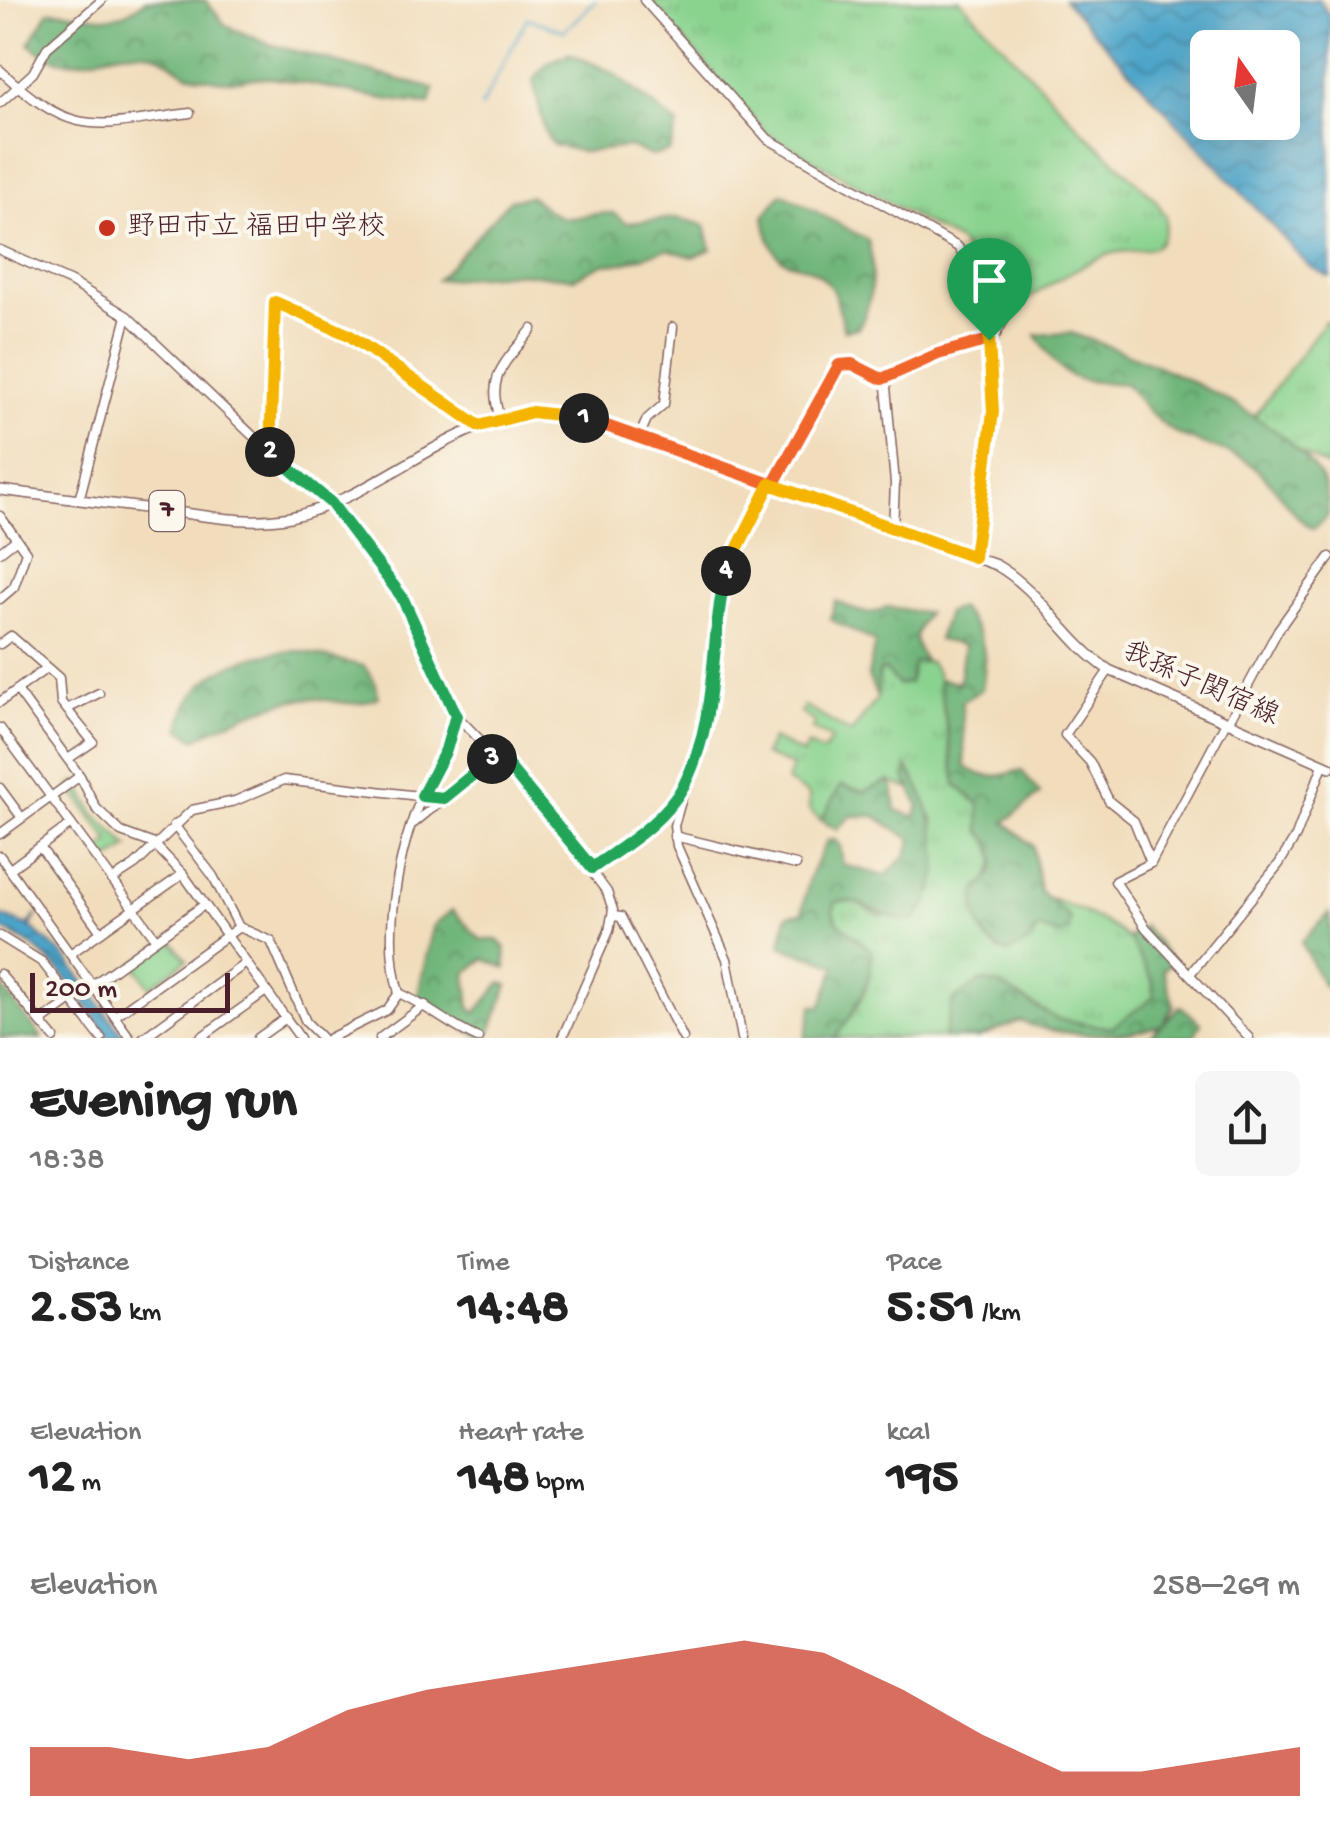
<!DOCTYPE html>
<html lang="en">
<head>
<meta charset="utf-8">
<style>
  body { margin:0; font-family:"Gochi Hand","Klee One",sans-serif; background:#f6f6f6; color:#222; height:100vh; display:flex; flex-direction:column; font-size:38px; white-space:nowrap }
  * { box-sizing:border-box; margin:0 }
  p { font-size:32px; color:#767676 }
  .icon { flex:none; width:55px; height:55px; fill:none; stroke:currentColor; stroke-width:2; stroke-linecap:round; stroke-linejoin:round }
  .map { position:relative; height:1038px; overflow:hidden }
  .drawer { display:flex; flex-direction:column; background:#fff; flex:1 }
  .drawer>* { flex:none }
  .needle { width:65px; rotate:346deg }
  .controls { position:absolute; left:1190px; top:30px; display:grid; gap:20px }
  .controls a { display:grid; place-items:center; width:110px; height:110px; border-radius:15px; background:#fff; box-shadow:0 10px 40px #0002; font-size:50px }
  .scale { position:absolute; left:30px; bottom:25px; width:200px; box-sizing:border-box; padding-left:10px; border:5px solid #4a1f2b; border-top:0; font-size:28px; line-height:35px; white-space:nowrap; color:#4a1f2b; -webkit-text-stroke:8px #fbf7ec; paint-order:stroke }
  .pin { position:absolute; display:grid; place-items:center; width:85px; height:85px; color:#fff; margin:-102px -42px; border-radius:50% 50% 50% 0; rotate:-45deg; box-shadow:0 0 10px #0007 }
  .pin .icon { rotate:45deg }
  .km { position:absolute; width:50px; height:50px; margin:-25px; border-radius:50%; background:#222; color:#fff; font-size:28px; line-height:50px; text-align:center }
  .round { display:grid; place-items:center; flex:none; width:105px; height:105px; border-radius:15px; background:#f6f6f6 }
  .overview { display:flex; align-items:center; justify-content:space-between; height:170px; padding:0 30px }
  h1 { font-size:55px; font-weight:800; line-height:75px }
  .figures { display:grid; grid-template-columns:repeat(3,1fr); gap:15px; height:170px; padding:10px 30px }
  .figures div { display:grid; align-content:center }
  .figures b { font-size:50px; font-weight:800 }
  .figures small { font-size:28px; font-weight:400 }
  .figures p { font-size:28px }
  .chart { height:280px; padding:20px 30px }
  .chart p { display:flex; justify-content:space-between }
  .chart svg { width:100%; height:180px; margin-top:10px; fill:#c8321e; opacity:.7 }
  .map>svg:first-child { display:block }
</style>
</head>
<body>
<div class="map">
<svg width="1330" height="1038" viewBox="0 0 1330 1038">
  <defs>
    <pattern id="grass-tufts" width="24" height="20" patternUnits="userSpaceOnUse" patternTransform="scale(2.5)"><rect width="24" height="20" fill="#8ad38f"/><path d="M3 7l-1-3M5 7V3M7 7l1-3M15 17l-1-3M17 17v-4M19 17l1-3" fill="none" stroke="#79b57c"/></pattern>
    <pattern id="forest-crowns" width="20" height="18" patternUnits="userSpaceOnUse" patternTransform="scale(2.5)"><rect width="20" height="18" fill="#6fb57a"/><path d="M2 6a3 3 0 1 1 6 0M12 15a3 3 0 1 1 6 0" fill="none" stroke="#5d9364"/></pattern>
    <pattern id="water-waves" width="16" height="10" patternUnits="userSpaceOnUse" patternTransform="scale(2.5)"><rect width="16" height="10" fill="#4ca4c9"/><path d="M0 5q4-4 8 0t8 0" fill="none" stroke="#4185a3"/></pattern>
  </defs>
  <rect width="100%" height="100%" fill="#fbf7ec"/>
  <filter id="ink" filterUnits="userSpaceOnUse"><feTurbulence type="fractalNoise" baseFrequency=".01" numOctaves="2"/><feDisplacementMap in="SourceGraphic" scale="20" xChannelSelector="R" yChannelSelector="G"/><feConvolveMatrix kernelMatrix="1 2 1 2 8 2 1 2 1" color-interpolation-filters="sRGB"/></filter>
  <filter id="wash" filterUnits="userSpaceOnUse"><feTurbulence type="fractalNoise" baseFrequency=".0048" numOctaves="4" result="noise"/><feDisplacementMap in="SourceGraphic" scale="40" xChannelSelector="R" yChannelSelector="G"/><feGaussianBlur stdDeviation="2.25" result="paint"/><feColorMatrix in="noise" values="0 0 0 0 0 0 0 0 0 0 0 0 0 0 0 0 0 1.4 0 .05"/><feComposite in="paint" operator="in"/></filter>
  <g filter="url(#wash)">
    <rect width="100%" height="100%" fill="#f1ddbc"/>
    <g fill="url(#grass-tufts)" stroke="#6a795d" stroke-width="2.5">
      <path d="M648 0H960L1083 131 1155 199 1166 216C1166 226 1165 239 1156 246 1145 253 1123 249 1110 254 1070 268 1040 293 1005 313L960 243 766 133Z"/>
      <polygon points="1325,321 1330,323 1330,468 1282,442 1254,417"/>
      <path d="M914 662H930L937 672 956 785 979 804 996 859 987 882 985 937 999 951 1030 942 1038 928 1060 935 1052 899C1100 918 1151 936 1154 997L1111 1028 1057 1019 1000 985 953 1000 944 1038H835C854 1013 875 983 871 950L837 922 833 911 836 902 850 899 880 916 925 908 937 863 933 818 905 777 910 789 888 781 864 792 841 785 821 820 809 810V795L787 782 792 766 764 755 772 739 803 754 808 745 823 752 832 739 812 729 815 722 801 713 804 706 851 733 877 699 879 672 885 670 898 685 909 683Z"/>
      <polygon points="77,781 95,814 129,847 106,862 98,851 110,842 70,787"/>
    </g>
    <g fill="url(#forest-crowns)" stroke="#5c6a52" stroke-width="2.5">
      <path d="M146 0H205L226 26 269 44 434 89 430 104C375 101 324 84 270 78 251 75 235 84 216 80 207 78 195 77 186 73 171 65 164 54 146 52 98 45 77 83 29 44L49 11C94 10 106 32 146 0Z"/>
      <polygon points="569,53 612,72 678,125 670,151 652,156 630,147 583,152 553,145 545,132 533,80 548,63"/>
      <path d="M782 193 868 240C875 265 873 306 858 328L844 330C840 316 838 296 829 285 801 248 775 286 764 216Z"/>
      <path d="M530 196C571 232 567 213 613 213L626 223 677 218 705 225 711 249 693 257 667 249 623 263 603 264 574 278 516 273 437 280 510 200Z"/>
      <path d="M1071 333C1142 357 1273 409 1317 472 1327 486 1328 500 1328 516L1313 529C1289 515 1277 484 1254 467 1228 447 1200 447 1176 433 1156 422 1140 402 1126 384 1071 380 1068 385 1036 335Z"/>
      <path d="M836 601C854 610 868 619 886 607L927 613C911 639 913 637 924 661L914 662 909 683 898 685 885 670 879 672 877 697 868 676 875 642 830 619Z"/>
      <path d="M959 608C985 634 988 654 982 689L962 702 965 766C984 781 999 777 1021 770L1040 794 1005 822 1033 846 1040 891 1070 918 1069 931 1060 935 1038 928 1030 942 1009 953C982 946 970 912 978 887 1001 873 998 848 980 831L979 804 956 785 939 679 959 683 964 645 938 640 947 612Z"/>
      <path d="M300 651 364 666 376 684 378 697C350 712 329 695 300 699 264 705 228 721 196 739L180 729C189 672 247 652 300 651Z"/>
      <path d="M907 767C936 809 954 880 914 920 884 923 864 896 836 902L833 911 837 922 871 950C875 982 853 1014 835 1038H805L813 1005 821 1007 836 966 781 946 787 915 802 913 809 878 827 841 833 839 840 845 843 865 885 876 906 856 912 840 875 816H851L837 830 821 820 841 785 864 792 888 781 893 787 896 810 915 817 919 806 905 777Z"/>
      <path d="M452 910 481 940H497L505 948 506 968 484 959 466 973 470 1008 476 1013 501 983 508 985 491 1031 483 1037C456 1027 442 1009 417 999L433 926Z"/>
      <polygon points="1330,913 1330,982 1323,986 1301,942"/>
      <path d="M1143 926 1173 962 1163 970 1174 1005 1162 1025 1180 1006 1201 1023 1193 1038H1148L1161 1025C1123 1038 1061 1038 1020 1021L979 1038H944L953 1000 981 981 1000 985 1057 1019 1111 1028 1154 997 1153 982 1128 937Z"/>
      <polygon points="0,985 42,1038 0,1038"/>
    </g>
    <polygon fill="#8ad38f" stroke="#6a795d" stroke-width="2.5" points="170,938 187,960 150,987 134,964"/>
    <g fill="url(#water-waves)" stroke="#4b627a" stroke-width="2.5" fill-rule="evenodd">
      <path d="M1064 0H1319L1330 16V277L1309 266ZM1208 48H1282V122H1208Z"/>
      <path d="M37 914 30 927 66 957 125 1038H109C79 995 52 948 0 929V915L28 926Z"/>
    </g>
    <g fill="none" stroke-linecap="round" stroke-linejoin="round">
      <polyline stroke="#4ca4c9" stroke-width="2.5" points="481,107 527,18 564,31 596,0"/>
    </g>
  </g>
  <g filter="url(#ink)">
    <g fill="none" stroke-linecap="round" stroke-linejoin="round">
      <g stroke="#84625e" stroke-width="11">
        <g id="minor">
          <polyline points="644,0 768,139 958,247 1004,320 987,350 993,412 974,557"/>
          <path d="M0 70C75 141 95 125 190 113"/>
          <polyline points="0,103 33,73 47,48 102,0"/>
          <polyline points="0,250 71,282 127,316 276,458 331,503 408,607 456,715 540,802 607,892 613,910 609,931 562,1038"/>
          <polyline points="882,379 939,354 989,340"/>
          <path d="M500 418C485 374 507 362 532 329"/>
          <polyline points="639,437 647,419 664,404 673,327"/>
          <polyline points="268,449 275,302 349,335 479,426"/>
          <path d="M773 485 833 371 839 365C854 361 879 373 886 387L895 483 893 529"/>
          <polyline points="79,500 127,316"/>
          <polyline points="0,516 26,552 14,587 0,599"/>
          <polyline points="0,552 17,539"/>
          <polyline points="0,644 11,636 59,678 61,702 93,742 68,759"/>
          <polyline points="1109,670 1065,735 1090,762 1109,801 1134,821 1151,863"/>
          <polyline points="17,690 80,776 96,808 121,832 154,844 183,874 300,1038"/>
          <polyline points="0,702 47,668"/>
          <polyline points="67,709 99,693"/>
          <path d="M456 715C448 744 435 767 423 794 398 849 382 935 399 993 428 1006 449 1026 478 1038"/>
          <polyline points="1226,722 1151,863 1115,881 1146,928 1249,1038"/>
          <polyline points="1228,723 1278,630 1330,557"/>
          <polyline points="0,728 156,939"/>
          <polyline points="0,788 22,818"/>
          <polyline points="414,823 498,754"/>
          <polyline points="174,825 213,876 239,927 271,941 306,1022 322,1038"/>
          <polyline points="0,834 80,776"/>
          <polyline points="674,836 796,865"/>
          <polyline points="40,847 101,932"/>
          <polyline points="0,856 130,1038"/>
          <polyline points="592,868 648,827 680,790"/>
          <polyline points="10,869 71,824"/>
          <polyline points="112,880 135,865 192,810 235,801 284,780 444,799"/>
          <polyline points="613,916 621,917 683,1038"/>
          <polyline points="0,936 42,962 101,1038"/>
          <polyline points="70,954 183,874"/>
          <polyline points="0,974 54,1038"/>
          <polyline points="1190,974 1279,864 1296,836 1323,765"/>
          <polyline points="115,1016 239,927"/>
          <polyline points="42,1021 204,905"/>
          <polyline points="143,1038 246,963"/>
          <polyline points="200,1038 266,991"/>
          <polyline points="258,1038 286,1018"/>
          <polyline points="330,1038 387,1010 399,993"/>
          <polyline points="380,1038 425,1005"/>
          <polyline points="742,1038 727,959 677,846 674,826 710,698 727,567 770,484"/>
        </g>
      </g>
      <g stroke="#84625e" stroke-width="12">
        <path id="major" d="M0 490C56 497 112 504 168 511 208 516 249 525 290 517 390 496 465 397 574 415L996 565C1042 591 1065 641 1109 670L1330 767"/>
      </g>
      <use href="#minor" stroke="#fff" stroke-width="8"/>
      <use href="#major" stroke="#fff" stroke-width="9"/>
    </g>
  </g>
  <g fill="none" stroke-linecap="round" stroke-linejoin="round" filter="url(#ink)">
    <g stroke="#fff" stroke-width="20">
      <polyline id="split-1" points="584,418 773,485 839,365 852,364 882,379 938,354 989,340"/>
    </g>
    <g stroke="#fff" stroke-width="20">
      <polyline id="split-2" points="270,452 275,302 349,335 479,426 532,412 584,418"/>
    </g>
    <g stroke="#fff" stroke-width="20">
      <polyline id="split-3" points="270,452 331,503 402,597 456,715 446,750 422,796 444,798 492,759"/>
    </g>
    <g stroke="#fff" stroke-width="20">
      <path id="split-4" d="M492 759 500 756 592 868C624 846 665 821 684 785 719 718 709 642 726 571"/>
    </g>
    <g stroke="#fff" stroke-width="20">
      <polyline id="split-5" points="726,571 770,484 974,557 993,412 989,340"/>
    </g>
    <use href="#split-1" stroke="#f0652b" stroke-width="12"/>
    <use href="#split-2" stroke="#f5b400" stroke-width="12"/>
    <use href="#split-3" stroke="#22a559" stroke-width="12"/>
    <use href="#split-4" stroke="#22a559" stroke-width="12"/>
    <use href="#split-5" stroke="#f5b400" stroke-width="12"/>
  </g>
  <circle fill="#c8321e" stroke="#fbf7ec" stroke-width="4" cx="107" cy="228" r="10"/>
  <g text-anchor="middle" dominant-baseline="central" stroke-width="8" stroke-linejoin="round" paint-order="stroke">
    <rect fill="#fbf7ec" stroke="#7f6065" stroke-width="2.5" x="149.5" y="491" width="35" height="40" rx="8"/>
    <g font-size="25" font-weight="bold" fill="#4a1f2b">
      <text x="167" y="511">7</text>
    </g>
    <g font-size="28" fill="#4a1f2b" stroke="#fbf7ec" text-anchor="start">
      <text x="127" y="228">野田市立 福田中学校</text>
    </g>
    <g font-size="28" fill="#4a1f2b" stroke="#fbf7ec">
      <text transform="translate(1200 685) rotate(24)">我孫子関宿線</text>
    </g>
  </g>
</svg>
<div class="controls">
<a><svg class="needle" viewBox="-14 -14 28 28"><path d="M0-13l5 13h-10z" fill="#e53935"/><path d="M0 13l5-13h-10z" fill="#767676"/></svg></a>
</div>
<div class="scale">200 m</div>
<div class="pin" style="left:989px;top:340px;background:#1e9e55"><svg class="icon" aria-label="arrive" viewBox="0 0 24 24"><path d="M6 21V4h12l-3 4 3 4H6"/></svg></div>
<b class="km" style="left:584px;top:418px">1</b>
<b class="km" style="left:270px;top:452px">2</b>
<b class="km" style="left:492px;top:759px">3</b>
<b class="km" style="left:726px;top:571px">4</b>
</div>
<section class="drawer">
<div class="overview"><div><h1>Evening run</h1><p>18:38</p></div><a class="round"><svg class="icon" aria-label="share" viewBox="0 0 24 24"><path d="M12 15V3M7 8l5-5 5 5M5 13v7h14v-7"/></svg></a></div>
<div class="figures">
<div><p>Distance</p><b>2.53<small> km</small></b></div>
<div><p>Time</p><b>14:48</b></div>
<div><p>Pace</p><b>5:51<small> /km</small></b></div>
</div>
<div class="figures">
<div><p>Elevation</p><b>12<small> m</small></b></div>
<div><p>Heart rate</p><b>148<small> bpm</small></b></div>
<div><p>kcal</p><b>195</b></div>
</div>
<div class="chart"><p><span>Elevation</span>258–269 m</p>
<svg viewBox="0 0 160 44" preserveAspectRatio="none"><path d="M0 44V32L10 32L20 35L30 32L40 23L50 18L60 15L70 12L80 9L90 6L100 9L110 18L120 29L130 38L140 38L150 35L160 32V44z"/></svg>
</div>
</section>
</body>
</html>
